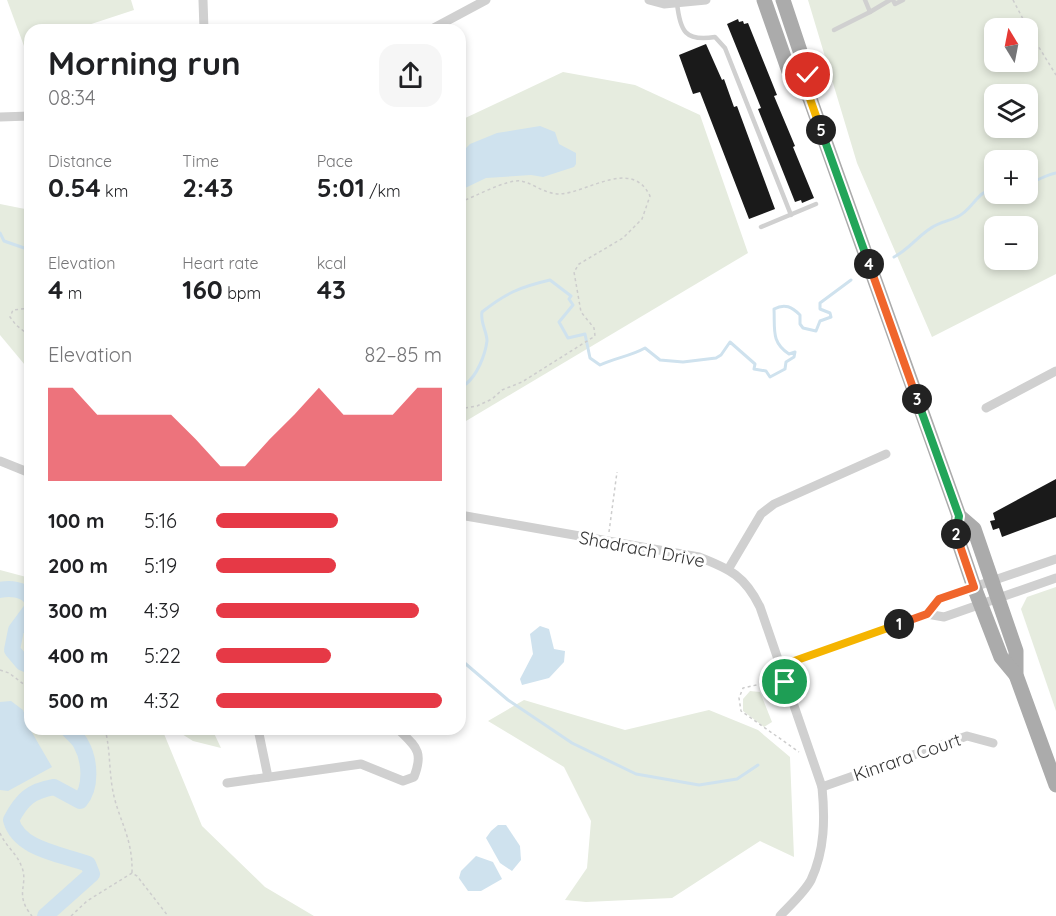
<!DOCTYPE html>
<html lang="en">
<head>
<meta charset="utf-8">
<style>
  body { margin:0; font-family:Quicksand,sans-serif; background:#f6f6f6; color:#202124; height:100vh; display:flex; flex-direction:column; font-size:22px; white-space:nowrap }
  * { box-sizing:border-box; margin:0 }
  p { font-size:20px; color:#757577 }
  .icon { flex:none; width:33px; height:33px; fill:none; stroke:currentColor; stroke-width:2; stroke-linecap:round; stroke-linejoin:round }
  .map { position:relative; flex:1; overflow:hidden }
  .details { position:absolute; left:24px; top:24px; width:442px; height:711px; display:flex; flex-direction:column; background:#fff; border-radius:18px; box-shadow:0 3px 9px #0003 }
  .details>* { flex:none }
  .needle { width:39px; rotate:350deg }
  .buttons { position:absolute; left:984px; top:18px; display:grid; gap:12px }
  .buttons a { display:grid; place-items:center; width:54px; height:54px; border-radius:12px; background:#fff; box-shadow:0 3px 9px #0003; font-size:30px }
  .pin { position:absolute; display:grid; place-items:center; width:51px; height:51px; color:#fff; margin:-26px; border:3px solid #fff; border-radius:50%; box-shadow:0 2px 6px #0007 }
  .km { position:absolute; width:30px; height:30px; margin:-15px; border-radius:50%; background:#222; color:#fff; font-size:16px; line-height:30px; text-align:center }
  .round { display:grid; place-items:center; flex:none; width:63px; height:63px; border-radius:18px; background:#f6f6f6 }
  .overview { display:flex; align-items:center; justify-content:space-between; height:102px; padding:0 24px }
  h1 { font-size:33px; font-weight:800; line-height:45px }
  .figures { display:grid; grid-template-columns:repeat(3,1fr); gap:9px; height:102px; padding:6px 24px }
  .figures div { display:grid; align-content:center }
  .figures b { font-size:26px; font-weight:800 }
  .figures small { font-size:16px; font-weight:400 }
  .figures p { font-size:16px }
  .chart { height:168px; padding:12px 24px }
  .chart p { display:flex; justify-content:space-between }
  .chart svg { width:100%; height:108px; margin-top:6px; fill:#e63946; opacity:.7 }
  ul { padding:0 24px; list-style:none; font-size:20px }
  li { display:grid; grid-template-columns:96px 72px 1fr; align-items:center; height:45px }
  li i { height:15px; border-radius:8px; background:#e63946 }
  .map>svg:first-child { display:block }
</style>
</head>
<body>
<div class="map">
<svg width="1056" height="916" viewBox="0 0 1056 916">
  <rect width="100%" height="100%" fill="#fff"/>
  <g fill="#e6ecdf" fill-rule="evenodd">
    <polygon points="7,0 131,0 134,10 73,30 30,30 30,44 24,46"/>
    <path d="M808 0H1056V274L932 337 857 163ZM994 28H1028V62H994ZM994 94H1028V128H994ZM994 160H1028V194H994ZM994 226H1028V260H994Z"/>
    <polygon points="563,72 635,85 700,115 748,253 461,424 461,120"/>
    <polygon points="0,204 30,210 30,371 0,335"/>
    <polygon points="0,570 30,578 30,729 162,729 202,826 265,887 314,916 0,916"/>
    <polygon points="1056,587 1056,711 1021,609 1027,597"/>
    <polygon points="750,691 760,692 772,722 764,727 743,711 743,699"/>
    <polygon points="524,700 625,730 709,710 758,730 790,757 794,857 760,841 672,898 586,902 565,900 587,868 591,821 564,767 488,721"/>
    <polygon points="174,729 212,729 221,748 193,741"/>
  </g>
  <g fill="#cfe2ee">
    <polygon points="540,126 555,132 559,144 576,153 576,164 574,167 543,177 531,175 486,178 461,190 461,153 470,144 497,133"/>
    <polygon points="540,626 549,629 554,649 565,651 564,662 549,678 522,685 520,679 533,654 530,634"/>
    <polygon points="11,701 23,710 30,729 52,767 8,791 0,790 0,702"/>
    <polygon points="498,825 506,825 520,846 521,860 512,871 500,863 486,838 491,831"/>
    <polygon points="476,856 493,862 502,879 481,891 468,891 459,878 461,871"/>
  </g>
  <g fill="none" stroke-linecap="round" stroke-linejoin="round">
    <g stroke="#cfe2ee" stroke-width="3">
      <path d="M1028 183C1038 181 1045 175 1056 173"/>
      <polyline points="0,233 4,241 30,250"/>
      <path d="M894 257C909 249 917 237 931 228 939 222 949 221 957 217 972 211 978 189 994 190"/>
      <path d="M460 381 466 384C477 375 485 356 487 341 487 331 480 323 482 312 506 293 520 287 550 280L571 296 569 299 573 305 559 322 568 338 585 334 590 358 600 365C615 358 631 356 645 348L660 360 683 362 716 358 721 355 730 342 755 364 754 369 766 371 770 377 785 369 786 362 794 357 795 352 789 354C771 342 775 330 774 309 785 303 792 307 800 315V324L803 328 816 331 820 321 831 317 830 313 820 309V303L851 280"/>
      <polyline points="460,659 508,700 572,743 636,774 699,785 737,779 758,765"/>
    </g>
    <g stroke="#cfe2ee" stroke-width="16">
      <path d="M0 590C10 588 23 589 30 597"/>
      <polyline points="30,611 16,630 12,650 23,663 30,666"/>
      <path d="M45 916 92 874 88 864C62 854 19 850 11 820 22 799 31 791 54 787L80 801C92 787 90 760 81 744 78 738 72 734 68 729"/>
    </g>
  </g>
  <g fill="#1a1a1a">
    <polygon points="738,19 739,22 743,21 744,24 748,23 777,95 774,96 795,146 793,147 814,198 802,203 801,200 795,202 758,109 761,108 727,24"/>
    <polygon points="706,44 722,80 724,79 734,107 737,106 775,209 749,219 700,92 693,94 679,55"/>
    <polygon points="1056,479 1056,517 1002,537 999,528 993,530 990,521 995,520 993,513"/>
  </g>
  <g fill="none" stroke-linecap="round" stroke-linejoin="round">
    <g stroke="#cdcdcd" stroke-width="1.5" stroke-dasharray="3 3" stroke-linecap="butt">
      <polyline points="1013,0 1032,36 1056,75"/>
      <path d="M460 202C475 197 506 179 521 181 535 184 544 194 560 194 589 192 632 158 650 196L642 219 623 238 579 264 574 272 581 312 594 328 595 336 522 382 502 390 492 399 477 406 460 409"/>
      <polyline points="30,308 13,310 10,317 16,325 30,336"/>
      <polyline points="609,532 617,472"/>
      <polyline points="0,670 9,673 30,689"/>
      <polyline points="774,681 743,688 739,698 741,711 799,752"/>
      <path d="M105 729C110 748 109 766 112 786 117 819 133 835 132 873"/>
      <polyline points="269,731 275,729"/>
      <path d="M0 833C5 845 16 853 21 865 30 885 13 893 32 916"/>
      <polyline points="71,916 87,901 132,873 137,876 168,916"/>
    </g>
    <g stroke="#d0d0d0" stroke-width="4.5">
      <polyline points="865,0 870,12 890,0"/>
      <polyline points="893,0 895,4 903,0"/>
      <path d="M677 3C680 31 685 42 715 37L725 48 791 215"/>
      <polyline points="834,30 870,12"/>
      <polyline points="761,227 816,204"/>
    </g>
    <g stroke="#d0d0d0" stroke-width="9">
      <polyline points="203,0 204,30"/>
      <polyline points="649,0 664,4 706,0"/>
      <polyline points="430,30 486,0"/>
      <polyline points="0,117 30,116"/>
      <polyline points="986,408 1056,371"/>
      <polyline points="0,461 30,473"/>
      <path d="M460 515 699 557C730 569 745 576 760 607L822 787C825 818 825 850 811 880 804 893 790 905 780 916"/>
      <polyline points="729,568 761,514 774,504 886,454"/>
      <polyline points="927,614 939,599 1056,559"/>
      <polyline points="779,666 927,614 944,617 1056,578"/>
      <polyline points="258,729 268,777"/>
      <path d="M227 783 361 764 403 781 414 777C424 751 416 747 398 729"/>
      <polyline points="822,787 967,736 993,743"/>
    </g>
    <g stroke="#ababab" stroke-width="15">
      <polyline points="764,0 792,80 809,96"/>
      <polyline points="783,0 808,75 809,96 959,516 974,529 1016,651 1016,675 1056,785"/>
      <polyline points="959,516 956,534 974,587 1001,657 1016,675"/>
    </g>
  </g>
  <g fill="none" stroke-linecap="round" stroke-linejoin="round">
    <g stroke="#fff" stroke-width="12">
      <polyline id="split-1" points="785,682 780,666 899,624"/>
    </g>
    <g stroke="#fff" stroke-width="12">
      <polyline id="split-2" points="899,624 927,614 939,599 974,587 956,534"/>
    </g>
    <g stroke="#fff" stroke-width="12">
      <polyline id="split-3" points="917,399 959,516 956,534"/>
    </g>
    <g stroke="#fff" stroke-width="12">
      <polyline id="split-4" points="869,264 917,399"/>
    </g>
    <g stroke="#fff" stroke-width="12">
      <polyline id="split-5" points="821,130 869,264"/>
    </g>
    <g stroke="#fff" stroke-width="12">
      <polyline id="split-6" points="808,75 809,96 821,130"/>
    </g>
    <use href="#split-1" stroke="#f5b400" stroke-width="8"/>
    <use href="#split-2" stroke="#f0652b" stroke-width="8"/>
    <use href="#split-3" stroke="#22a559" stroke-width="8"/>
    <use href="#split-4" stroke="#f0652b" stroke-width="8"/>
    <use href="#split-5" stroke="#22a559" stroke-width="8"/>
    <use href="#split-6" stroke="#f5b400" stroke-width="8"/>
  </g>
  <g text-anchor="middle" dominant-baseline="central" stroke-width="6" stroke-linejoin="round" paint-order="stroke">
    <g font-size="18" fill="#333" stroke="#fff">
      <text transform="translate(642 549) rotate(11)">Shadrach Drive</text>
      <text transform="translate(907 757) rotate(-19)">Kinrara Court</text>
    </g>
  </g>
</svg>
<div class="buttons">
<a><svg class="needle" viewBox="-14 -14 28 28"><path d="M0-13l5 13h-10z" fill="#e53935"/><path d="M0 13l5-13h-10z" fill="#757577"/></svg></a>
<a><svg class="icon" aria-label="layers" viewBox="0 0 24 24"><path d="M12 4l9 5-9 5-9-5zM3 14l9 5 9-5"/></svg></a>
<a>+</a>
<a>−</a>
</div>
<div class="pin" style="left:785px;top:682px;background:#1e9e55"><svg class="icon" aria-label="arrive" viewBox="0 0 24 24"><path d="M6 21V4h12l-3 4 3 4H6"/></svg></div>
<div class="pin" style="left:808px;top:75px;background:#d93025"><svg class="icon" aria-label="check" viewBox="0 0 24 24"><path d="M5 12l5 5 9-10"/></svg></div>
<b class="km" style="left:899px;top:624px">1</b>
<b class="km" style="left:956px;top:534px">2</b>
<b class="km" style="left:917px;top:399px">3</b>
<b class="km" style="left:869px;top:264px">4</b>
<b class="km" style="left:821px;top:130px">5</b>
<section class="details">
<div class="overview"><div><h1>Morning run</h1><p>08:34</p></div><a class="round"><svg class="icon" aria-label="share" viewBox="0 0 24 24"><path d="M12 15V3M7 8l5-5 5 5M5 13v7h14v-7"/></svg></a></div>
<div class="figures">
<div><p>Distance</p><b>0.54<small> km</small></b></div>
<div><p>Time</p><b>2:43</b></div>
<div><p>Pace</p><b>5:01<small> /km</small></b></div>
</div>
<div class="figures">
<div><p>Elevation</p><b>4<small> m</small></b></div>
<div><p>Heart rate</p><b>160<small> bpm</small></b></div>
<div><p>kcal</p><b>43</b></div>
</div>
<div class="chart"><p><span>Elevation</span>82–85 m</p>
<svg viewBox="0 0 160 44" preserveAspectRatio="none"><path d="M0 44V6L10 6L20 17L30 17L40 17L50 17L60 27L70 38L80 38L90 27L100 17L110 6L120 17L130 17L140 17L150 6L160 6V44z"/></svg>
</div>
<ul>
<li><b>100 m</b>5:16<i style="width:54%"></i></li>
<li><b>200 m</b>5:19<i style="width:53%"></i></li>
<li><b>300 m</b>4:39<i style="width:90%"></i></li>
<li><b>400 m</b>5:22<i style="width:51%"></i></li>
<li><b>500 m</b>4:32<i style="width:100%"></i></li>
</ul>
</section>
</div>
</body>
</html>
